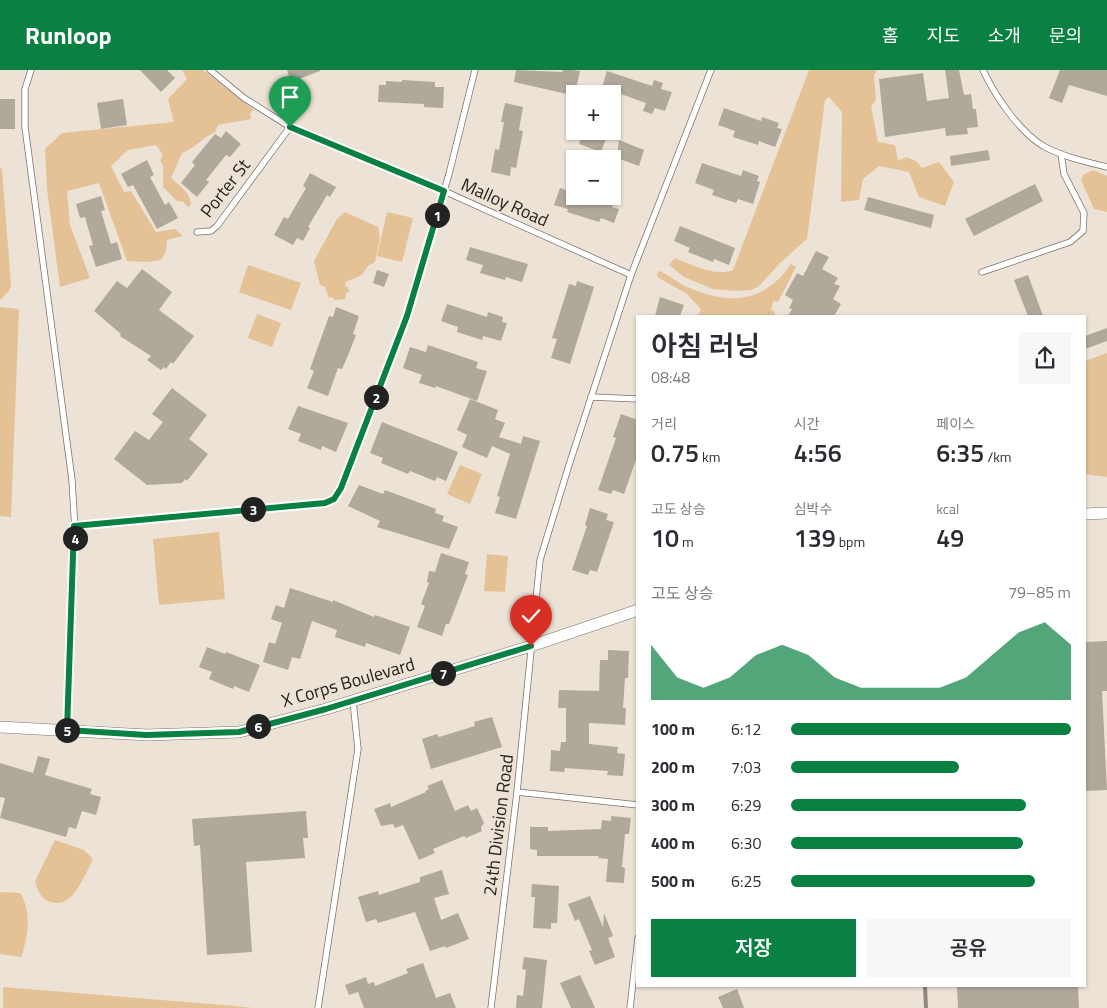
<!DOCTYPE html>
<html lang="ko">
<head>
<meta charset="utf-8">
<style>
  body { margin:0; font-family:"Titillium Web","Noto Sans KR",sans-serif; background:#f7f7f7; color:#2b2b33; height:100vh; display:flex; flex-direction:column; font-size:19px; white-space:nowrap }
  * { box-sizing:border-box; margin:0 }
  p { font-size:16px; color:#7c7c81 }
  .icon { flex:none; width:28px; height:28px; fill:none; stroke:currentColor; stroke-width:2; stroke-linecap:round; stroke-linejoin:round }
  .map { position:relative; flex:1; overflow:hidden }
  .panel { position:absolute; left:636px; top:245px; width:450px; height:672px; display:flex; flex-direction:column; background:#fff; border-radius:0px; box-shadow:0 1px 4px #0004 }
  .panel>* { flex:none }
  .controls { position:absolute; left:566px; top:15px; display:grid; gap:10px }
  .controls a { display:grid; place-items:center; width:55px; height:55px; border-radius:0px; background:#fff; box-shadow:0 1px 4px #0004; font-size:25px }
  .pin { position:absolute; display:grid; place-items:center; width:42px; height:42px; color:#fff; margin:-51px -21px; border-radius:50% 50% 50% 0; rotate:-45deg; box-shadow:0 0 5px #0007 }
  .pin .icon { rotate:45deg }
  .km { position:absolute; width:25px; height:25px; margin:-12px; border-radius:50%; background:#222; color:#fff; font-size:14px; line-height:25px; text-align:center }
  .round { display:grid; place-items:center; flex:none; width:52px; height:52px; border-radius:0px; background:#f7f7f7 }
  .overview { display:flex; align-items:center; justify-content:space-between; height:85px; padding:0 15px }
  h1 { font-size:28px; font-weight:600; line-height:38px }
  .figures { display:grid; grid-template-columns:repeat(3,1fr); gap:8px; height:85px; padding:5px 15px }
  .figures div { display:grid; align-content:center }
  .figures b { font-size:25px; font-weight:600 }
  .figures small { font-size:14px; font-weight:400 }
  .figures p { font-size:14px }
  .chart { height:140px; padding:10px 15px }
  .chart p { display:flex; justify-content:space-between }
  .chart svg { width:100%; height:90px; margin-top:5px; fill:#0b8043; opacity:.7 }
  .primary-button { display:flex; gap:10px; margin-top:auto; padding:10px 15px }
  .primary-button a { flex:1; height:58px; border-radius:0px; background:#0b8043; color:#fff; font-size:20px; font-weight:600; line-height:58px; text-align:center }
  .primary-button a+a { background:#f7f7f7; color:#2b2b33 }
  ul { padding:0 15px; list-style:none; font-size:16px }
  li { display:grid; grid-template-columns:80px 60px 1fr; align-items:center; height:38px }
  li i { height:12px; border-radius:6px; background:#0b8043 }
  header { display:flex; align-items:center; gap:30px; box-sizing:border-box; height:70px; padding:0 25px; background:#0b8043; color:#fff }
  header strong { font-size:24px }
  nav { display:flex; gap:28px; margin-inline-start:auto; font-size:18px }
  .map>svg:first-child { display:block }
</style>
</head>
<body>
<header>
<strong>Runloop</strong>
<nav><a>홈</a><a>지도</a><a>소개</a><a>문의</a></nav>
</header>
<div class="map">
<svg width="1107" height="938" viewBox="0 0 1107 938">
  <rect width="100%" height="100%" fill="#ece2d6"/>
  <g fill="#e5c295">
    <path d="M182 0H203L254 40 250 43 251 49 218 55 215 62C202 68 195 78 182 83L171 108C179 115 191 123 191 135L188 137 183 132 177 131 163 117V96L160 90 163 85 156 75 128 80 111 96 124 122 131 121 156 162 175 159 183 166 167 170 166 181 161 190 147 192 127 191 99 113 67 121 70 155 90 208 60 217 47 119 45 79 62 63 174 52 168 29 187 9Z"/>
    <path d="M809 0H877L874 6 876 30 871 36 878 72 895 75 898 91 906 87 916 91 922 98 939 92 954 112 945 136 919 127 909 102 879 96 863 109 859 130 841 132 842 42 829 27 825 30 807 169 780 193 759 216 751 220 737 221 713 219 684 207 669 195 675 188C692 195 715 207 733 200Z"/>
    <polygon points="0,97 2,99 11,215 9,221 0,230"/>
    <polygon points="1093,100 1107,106 1107,142 1094,139 1081,110 1083,105"/>
    <polygon points="345,142 378,157 380,168 375,192 369,195 362,205 346,212 345,216 348,217 349,222 346,223 345,229 334,230 333,227 329,228 325,217 320,215 314,191 337,149"/>
    <polygon points="387,142 413,148 402,192 377,186"/>
    <path d="M791 194 796 197 778 232 773 231 771 240 775 242 774 246H698L701 239 687 224 657 207 658 201C667 203 676 212 685 216 727 235 763 235 791 194Z"/>
    <polygon points="248,195 301,213 291,240 239,222"/>
    <polygon points="0,237 19,239 11,447 0,446"/>
    <polygon points="257,244 281,253 272,277 248,268"/>
    <polygon points="1107,283 1107,407 1085,404 1085,291"/>
    <polygon points="460,395 482,404 470,434 447,424"/>
    <polygon points="219,462 225,529 159,535 153,469"/>
    <polygon points="487,484 508,486 505,522 484,521"/>
    <path d="M55 770 84 780 93 789C84 806 72 842 48 831 40 827 37 819 35 811Z"/>
    <path d="M0 822 20 823C32 841 28 868 21 887L0 884Z"/>
    <polygon points="3,917 235,936 253,938 3,938"/>
  </g>
  <g fill="#b1a89c">
    <polygon points="140,0 167,0 175,8 161,22"/>
    <polygon points="287,0 320,0 320,1 291,12"/>
    <polygon points="516,0 562,2 563,0 572,0 580,1 576,19 568,18 567,24 514,12"/>
    <polygon points="945,0 959,0 964,25 971,24 973,39 976,39 978,57 967,58 968,64 946,66 945,58 885,67 879,9 923,3 927,31 949,28"/>
    <polygon points="1060,0 1107,0 1107,26 1069,15 1062,33 1049,28"/>
    <polygon points="607,1 652,16 654,10 663,13 661,19 672,22 665,41 655,38 652,44 643,41 646,33 618,23 606,24 608,19 602,17"/>
    <polygon points="402,10 435,12 435,17 444,17 443,38 424,37 424,34 378,32 379,15 386,15 386,11 402,12"/>
    <rect x="0" y="29" width="15" height="30"/>
    <polygon points="123,29 127,55 101,59 97,33"/>
    <polygon points="505,33 523,37 519,60 523,61 516,98 511,97 510,106 491,102 495,79 499,80 504,52 501,52"/>
    <polygon points="724,38 761,51 762,47 779,53 777,58 782,59 775,77 759,71 758,75 733,67 735,61 718,55"/>
    <polygon points="226,61 241,74 230,87 226,85 206,110 209,112 197,127 181,113 195,95 192,92 215,64 221,68"/>
    <polygon points="584,61 600,61 600,64 607,66 601,82 579,74"/>
    <polygon points="619,70 644,80 639,96 617,88"/>
    <polygon points="988,80 990,90 951,96 950,86"/>
    <polygon points="147,90 154,105 150,107 165,135 169,132 178,148 157,159 133,115 128,117 121,104"/>
    <polygon points="702,93 741,106 743,100 759,106 757,111 760,112 753,134 738,129 736,133 712,125 714,120 695,113"/>
    <polygon points="310,103 336,117 330,127 327,125 308,157 310,158 303,171 297,168 293,175 274,165 284,147 288,149 306,118 303,116"/>
    <polygon points="1035,114 1043,131 974,166 965,149"/>
    <polygon points="560,118 575,123 575,126 583,126 595,130 596,127 613,133 612,137 619,139 614,153 601,148 599,152 567,142 568,139 554,135"/>
    <polygon points="101,126 105,140 101,141 111,174 117,172 122,189 96,197 89,176 93,175 85,147 80,148 76,134"/>
    <polygon points="868,127 934,145 931,158 864,140"/>
    <polygon points="680,156 735,178 729,195 714,189 713,192 688,182 690,178 674,171"/>
    <polygon points="470,177 528,194 522,212 506,207 505,210 480,203 483,195 466,190"/>
    <polygon points="816,181 829,187 822,199 838,208 834,214 840,216 833,229 841,234 834,246 788,246 792,239 789,238 793,230 785,225 797,203 803,206"/>
    <polygon points="142,199 172,222 159,240 194,266 173,294 171,292 166,299 164,297 161,300 147,290 151,286 120,266 121,264 94,241 117,211 127,218"/>
    <polygon points="377,200 389,204 384,217 373,213"/>
    <polygon points="1028,205 1043,246 1028,246 1014,210"/>
    <polygon points="577,211 594,217 570,294 551,288 557,269 552,268 569,214 576,216"/>
    <polygon points="660,227 684,235 680,246 655,246"/>
    <polygon points="447,234 487,247 488,242 503,247 502,252 507,253 501,271 483,266 482,270 457,262 458,257 441,251"/>
    <polygon points="336,237 359,246 353,264 356,265 349,283 342,299 338,298 328,326 307,318 314,301 310,299 329,246 333,247"/>
    <polygon points="1107,258 1107,271 1085,279 1085,266"/>
    <polygon points="428,275 478,292 476,298 487,301 477,331 436,316 435,318 419,313 422,305 403,298 410,277 426,282"/>
    <polygon points="172,318 207,345 189,369 208,384 187,411 185,409 182,413 147,415 114,389 135,361 149,370 163,352 152,344"/>
    <polygon points="470,329 498,340 495,349 505,353 499,367 521,374 523,366 540,371 516,449 495,443 500,427 497,426 510,384 492,376 487,388 462,377 467,365 457,360"/>
    <polygon points="298,336 348,353 336,382 322,376 321,380 298,371 301,364 288,359"/>
    <polygon points="621,344 638,350 638,384 624,424 613,420 611,424 598,420 616,368 613,367"/>
    <polygon points="382,352 458,382 446,411 437,407 435,411 410,401 408,404 381,393 383,388 370,383"/>
    <polygon points="359,415 383,424 385,420 436,439 435,443 444,446 442,451 458,457 449,479 377,457 380,451 348,436"/>
    <polygon points="590,438 608,444 606,450 614,452 597,502 590,500 588,505 572,500 587,456 585,455"/>
    <polygon points="441,483 469,492 465,504 468,505 449,554 446,554 442,566 417,557 425,536 421,534 429,513 427,512 429,501 435,502"/>
    <polygon points="290,518 333,532 333,530 374,547 375,545 410,557 400,585 366,573 365,577 335,567 337,560 312,551 300,589 292,587 288,600 263,592 269,572 275,574 282,553 271,549 276,535 284,538"/>
    <polygon points="1107,571 1107,621 1102,621 1107,720 1085,721 1085,572"/>
    <polygon points="207,577 225,584 226,582 260,595 249,622 234,616 233,619 209,609 212,602 199,597"/>
    <polygon points="608,580 629,581 628,608 625,608 623,638 626,638 625,655 589,653 589,674 618,677 617,683 625,684 623,706 607,705 608,701 565,698 564,702 550,701 551,680 560,681 561,672 566,672 566,638 558,638 559,620 599,621 600,590 608,590"/>
    <polygon points="492,647 502,677 431,699 422,669 437,664 439,667 475,656 474,652"/>
    <polygon points="38,686 50,689 45,705 92,719 90,724 101,727 96,745 82,741 76,759 69,757 66,767 0,748 5,728 0,727 0,693 33,703"/>
    <polygon points="442,710 455,741 468,735 471,741 477,738 484,753 481,757 482,761 466,768 464,766 433,779 435,783 419,790 403,755 395,758 393,754 381,756 374,739 390,733 391,737 426,722 425,721 429,719 427,716"/>
    <polygon points="306,741 308,768 303,768 305,788 246,792 252,882 207,885 200,775 194,776 192,749"/>
    <polygon points="611,746 631,748 629,764 625,764 622,797 625,798 624,813 606,812 608,789 598,788 599,786 537,786 537,780 530,779 530,757 548,757 548,761 601,759 602,750 611,751"/>
    <polygon points="442,800 449,824 434,828 441,850 458,843 469,869 446,878 445,876 430,881 415,842 378,853 376,849 366,852 358,827 378,821 379,825 420,812 420,807"/>
    <polygon points="532,814 559,816 557,853 551,853 551,859 533,858 535,827 531,827"/>
    <polygon points="590,826 603,857 604,843 613,866 608,868 615,887 595,895 589,881 592,880 579,849 575,851 568,834"/>
    <polygon points="524,887 547,890 542,938 516,938 517,925 523,926 526,900 522,899"/>
    <polygon points="423,893 436,928 450,923 456,938 364,938 358,922 349,925 345,915 366,907 368,914 374,912 375,916 408,903 406,899"/>
    <polygon points="580,905 595,938 571,938 560,913"/>
    <polygon points="957,916 1078,916 1079,938 958,938"/>
    <polygon points="737,919 744,938 723,938 718,927"/>
  </g>
  <g fill="none" stroke-linecap="round" stroke-linejoin="round">
    <g stroke="#7b7267" stroke-width="7">
      <g id="lane">
        <polyline points="31,0 25,19 25,57 72,410 75,460 67,660"/>
        <polyline points="210,0 244,28 290,57 444,121 631,205"/>
        <path d="M983 0C995 26 1020 63 1045 77 1064 87 1087 92 1107 97"/>
        <polyline points="197,162 211,161 217,156 290,57"/>
        <polyline points="982,202 1070,172 1083,161 1084,143 1064,104 1061,84"/>
        <polyline points="591,327 638,329"/>
        <polyline points="75,456 325,433 333,429 341,418 407,246 449,104 475,0"/>
        <polyline points="517,722 638,735"/>
        <polyline points="318,938 358,679 353,631"/>
        <polyline points="491,938 517,722 540,490 569,395 631,205 711,0"/>
        <polyline points="630,938 638,868"/>
      </g>
    </g>
    <g stroke="#7b7267" stroke-width="12">
      <g id="street">
        <polyline points="1085,444 1107,443"/>
        <polyline points="0,657 147,665 239,662 326,639 531,576 638,540"/>
      </g>
    </g>
    <use href="#lane" stroke="#fff" stroke-width="5.5"/>
    <use href="#street" stroke="#fff" stroke-width="11"/>
    <polyline stroke="#8f8880" stroke-width="4" points="925,916 926,938"/>
  </g>
  <g fill="none" stroke-linecap="round" stroke-linejoin="round">
    <g stroke="#fff" stroke-width="10">
      <polyline id="route" points="290,57 444,121 407,246 341,418 334,429 325,433 74,456 67,660 146,665 239,662 326,639 531,576"/>
    </g>
    <use href="#route" stroke="#0b8043" stroke-width="6"/>
  </g>
  <g text-anchor="middle" dominant-baseline="central" stroke-width="4" stroke-linejoin="round" paint-order="stroke">
    <g font-size="18" fill="#25211d" stroke="#ece2d6">
      <text transform="translate(225 118) rotate(-52)">Porter St</text>
      <text transform="translate(505 132) rotate(24)">Malloy Road</text>
      <text transform="translate(348 612) rotate(-16)">X Corps Boulevard</text>
      <text transform="translate(498 755) rotate(-83)">24th Division Road</text>
    </g>
  </g>
</svg>
<div class="controls">
<a>+</a>
<a>−</a>
</div>
<div class="pin" style="left:290px;top:57px;background:#1e9e55"><svg class="icon" aria-label="arrive" viewBox="0 0 24 24"><path d="M6 21V4h12l-3 4 3 4H6"/></svg></div>
<div class="pin" style="left:531px;top:576px;background:#d93025"><svg class="icon" aria-label="check" viewBox="0 0 24 24"><path d="M5 12l5 5 9-10"/></svg></div>
<b class="km" style="left:437px;top:145px">1</b>
<b class="km" style="left:376px;top:327px">2</b>
<b class="km" style="left:253px;top:439px">3</b>
<b class="km" style="left:75px;top:468px">4</b>
<b class="km" style="left:67px;top:660px">5</b>
<b class="km" style="left:258px;top:656px">6</b>
<b class="km" style="left:443px;top:603px">7</b>
<section class="panel">
<div class="overview"><div><h1>아침 러닝</h1><p>08:48</p></div><a class="round"><svg class="icon" aria-label="share" viewBox="0 0 24 24"><path d="M12 15V3M7 8l5-5 5 5M5 13v7h14v-7"/></svg></a></div>
<div class="figures">
<div><p>거리</p><b>0.75<small> km</small></b></div>
<div><p>시간</p><b>4:56</b></div>
<div><p>페이스</p><b>6:35<small> /km</small></b></div>
</div>
<div class="figures">
<div><p>고도 상승</p><b>10<small> m</small></b></div>
<div><p>심박수</p><b>139<small> bpm</small></b></div>
<div><p>kcal</p><b>49</b></div>
</div>
<div class="chart"><p><span>고도 상승</span>79–85 m</p>
<svg viewBox="0 0 160 44" preserveAspectRatio="none"><path d="M0 44V17L10 33L20 38L30 33L40 22L50 17L60 22L70 33L80 38L90 38L100 38L110 38L120 33L130 22L140 11L150 6L160 17V44z"/></svg>
</div>
<ul>
<li><b>100 m</b>6:12<i style="width:100%"></i></li>
<li><b>200 m</b>7:03<i style="width:60%"></i></li>
<li><b>300 m</b>6:29<i style="width:84%"></i></li>
<li><b>400 m</b>6:30<i style="width:83%"></i></li>
<li><b>500 m</b>6:25<i style="width:87%"></i></li>
</ul>
<div class="primary-button"><a>저장</a><a>공유</a></div>
</section>
</div>
</body>
</html>
